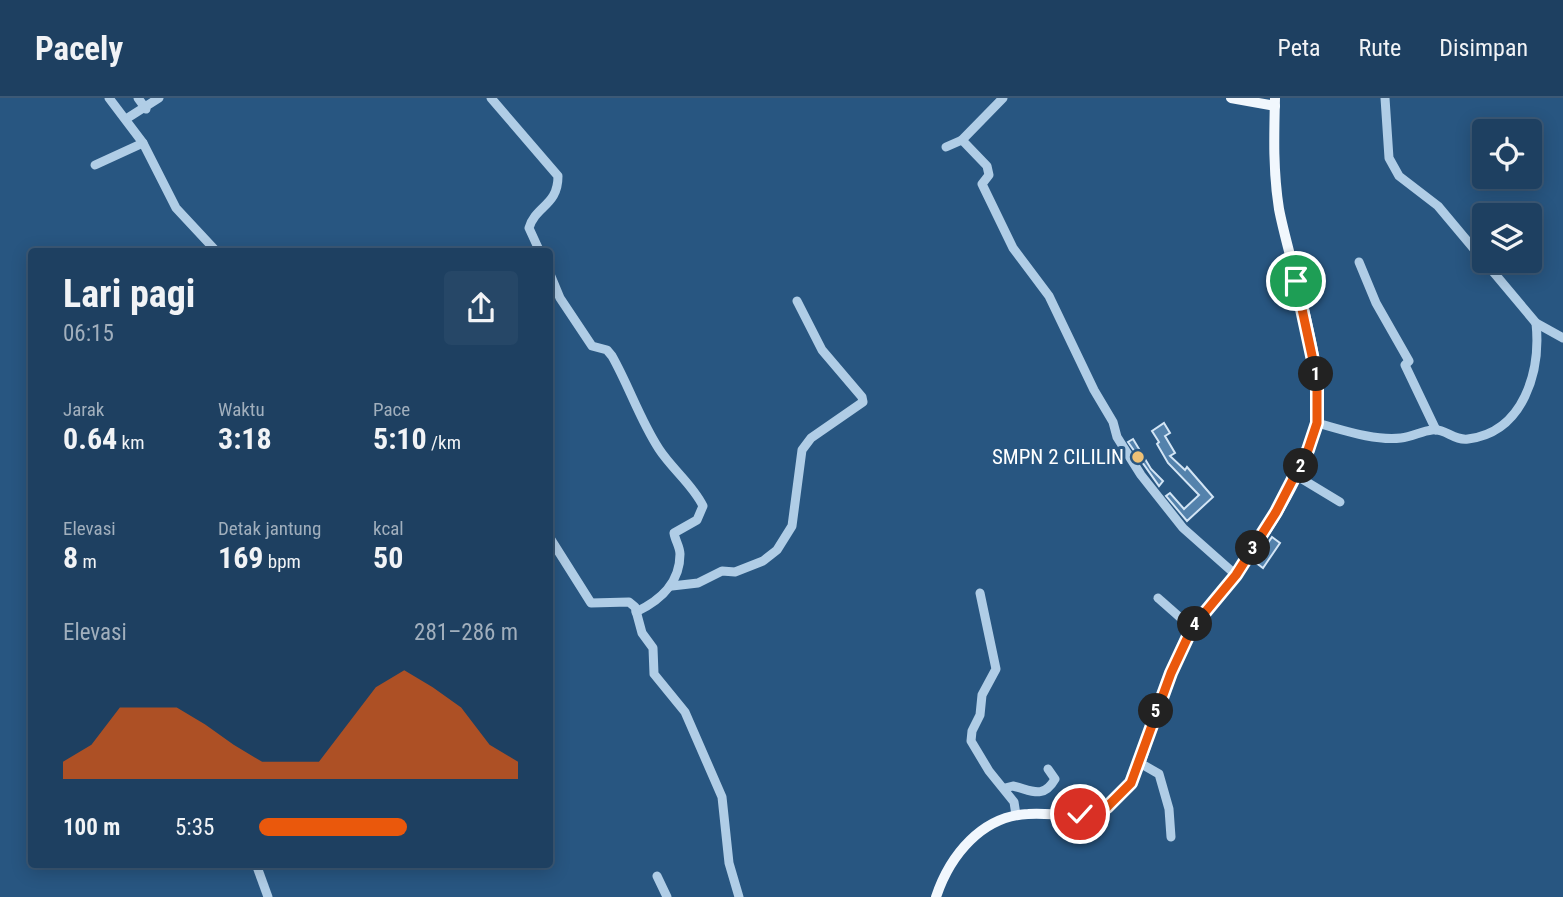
<!DOCTYPE html>
<html lang="id">
<head>
<meta charset="utf-8">
<style>
  body { margin:0; font-family:"Roboto Condensed",sans-serif; background:#264767; color:#f1f3f6; height:100vh; display:flex; flex-direction:column; font-size:26px; white-space:nowrap }
  * { box-sizing:border-box; margin:0 }
  p { font-size:23px; color:#a1afbd }
  .icon { flex:none; width:38px; height:38px; fill:none; stroke:currentColor; stroke-width:2; stroke-linecap:round; stroke-linejoin:round }
  .map { position:relative; flex:1; overflow:hidden }
  .side { position:absolute; left:28px; top:150px; width:525px; height:620px; display:flex; flex-direction:column; background:#1e4061; border-radius:7px; box-shadow:0 4px 18px #0003,0 0 0 2px #3c5976 }
  .side>* { flex:none }
  .fabs { position:absolute; left:1472px; top:21px; display:grid; gap:14px }
  .fabs a { display:grid; place-items:center; width:70px; height:70px; border-radius:7px; background:#1e4061; box-shadow:0 4px 18px #0003,0 0 0 2px #3c5976; font-size:35px }
  .pin { position:absolute; display:grid; place-items:center; width:60px; height:60px; color:#fff; margin:-30px; border:4px solid #fff; border-radius:50%; box-shadow:0 2px 7px #0007 }
  .km { position:absolute; width:35px; height:35px; margin:-18px; border-radius:50%; background:#222; color:#fff; font-size:19px; line-height:35px; text-align:center }
  .round { display:grid; place-items:center; flex:none; width:74px; height:74px; border-radius:7px; background:#264767 }
  .overview { display:flex; align-items:center; justify-content:space-between; height:119px; padding:0 35px }
  h1 { font-size:38px; font-weight:700; line-height:52px }
  .metrics { display:grid; grid-template-columns:repeat(3,1fr); gap:10px; height:119px; padding:7px 35px }
  .metrics div { display:grid; align-content:center }
  .metrics b { font-size:30px; font-weight:700 }
  .metrics small { font-size:19px; font-weight:400 }
  .metrics p { font-size:19px }
  .chart { height:196px; padding:14px 35px }
  .chart p { display:flex; justify-content:space-between }
  .chart svg { width:100%; height:126px; margin-top:7px; fill:#ea580c; opacity:.7 }
  ul { padding:0 35px; list-style:none; font-size:23px }
  li { display:grid; grid-template-columns:112px 84px 1fr; align-items:center; height:52px }
  li i { height:18px; border-radius:9px; background:#ea580c }
  header { display:flex; align-items:center; gap:42px; box-sizing:border-box; height:98px; padding:0 35px; background:#1e4061; border-bottom:2px solid #3c5976 }
  header strong { font-size:33px }
  nav { display:flex; gap:38px; margin-inline-start:auto; font-size:24px }
  .map>svg:first-child { display:block }
</style>
</head>
<body>
<header>
<strong>Pacely</strong>
<nav><a>Peta</a><a>Rute</a><a>Disimpan</a></nav>
</header>
<div class="map">
<svg width="1563" height="799" viewBox="0 0 1563 799">
  <rect width="100%" height="100%" fill="#285681"/>
  <g fill="#5482ac" stroke="#d3e5f5" stroke-width="2">
    <polygon points="1164,325 1170,335 1165,338 1175,355 1170,358 1185,372 1187,369 1213,399 1187,423 1166,398 1170,395 1184,411 1199,397 1168,365 1157,346 1159,344 1152,333"/>
    <polygon points="1133,341 1151,371 1163,383 1159,388 1128,344"/>
    <polygon points="1272,439 1280,445 1263,470 1255,464"/>
  </g>
  <g fill="none" stroke-linecap="round" stroke-linejoin="round">
    <g stroke="#b0cde6" stroke-width="9">
      <polyline points="109,0 143,45 176,110 217,154"/>
      <polyline points="138,0 146,11"/>
      <path d="M491 0 558 78C558 108 536 107 529 130L540 154"/>
      <polyline points="1003,0 962,42 987,68 989,77 982,86 1013,150 1049,198 1094,292 1113,324 1117,339 1141,377 1183,430 1236,477"/>
      <polyline points="1385,0 1389,60 1399,78 1438,108 1536,225 1563,240"/>
      <polyline points="126,21 159,0"/>
      <polyline points="946,49 962,42"/>
      <polyline points="95,67 143,45"/>
      <polyline points="1359,164 1376,205 1409,263 1405,267 1436,332"/>
      <path d="M550 176 560 200 592 248 607 252 612 258C629 288 640 322 659 351 672 371 693 387 703 408L697 422 674 435C675 442 680 449 680 456 680 485 661 502 636 514"/>
      <path d="M1317 325C1343 332 1374 343 1401 340 1412 339 1422 333 1432 332 1445 330 1454 343 1468 341 1524 334 1541 273 1536 225"/>
      <polyline points="1297,378 1340,404"/>
      <polyline points="550,440 591,505 629,504 635,509 642,535 653,550 654,576 685,614 722,699 729,765 739,799"/>
      <polyline points="672,488 698,485 722,473 735,474 763,463 777,452 792,428 802,352 811,340 863,304 862,299 822,252 797,203"/>
      <polyline points="980,495 996,571 982,597 980,617 972,633 971,643 989,673 1014,704 1016,717"/>
      <polyline points="1158,500 1192,530"/>
      <polyline points="1140,665 1159,676 1169,711 1171,739"/>
      <path d="M1005 690 1013 688C1031 692 1043 702 1055 681L1048 671"/>
      <polyline points="256,766 268,799"/>
      <polyline points="657,778 667,799"/>
    </g>
    <g stroke="#f1f7fd" stroke-width="10">
      <polyline points="1231,0 1275,8"/>
      <path d="M936 799C950 757 982 718 1028 716 1057 714 1090 724 1115 703 1142 680 1147 640 1158 608 1166 586 1175 565 1185 545 1198 519 1219 500 1236 477 1266 436 1300 382 1315 334 1331 281 1290 169 1279 111 1273 73 1274 38 1275 0"/>
    </g>
  </g>
  <g fill="none" stroke-linecap="round" stroke-linejoin="round">
    <g stroke="#fff" stroke-width="14">
      <polyline id="route" points="1080,716 1107,709 1131,685 1171,575 1192,530 1236,477 1276,414 1308,352 1317,325 1317,281 1296,183"/>
    </g>
    <use href="#route" stroke="#ea580c" stroke-width="9"/>
  </g>
  <circle fill="#eec176" stroke="#285681" stroke-width="2.5" cx="1138" cy="359" r="7"/>
  <g text-anchor="middle" dominant-baseline="central" stroke-width="6" stroke-linejoin="round" paint-order="stroke">
    <g font-size="21" fill="#fff" stroke="#285681" text-anchor="end">
      <text x="1124" y="359">SMPN 2 CILILIN</text>
    </g>
  </g>
</svg>
<div class="fabs">
<a><svg class="icon" aria-label="locate" viewBox="0 0 24 24"><circle cx="12" cy="12" r="6"/><path d="M12 2v4M12 18v4M2 12h4M18 12h4"/></svg></a>
<a><svg class="icon" aria-label="layers" viewBox="0 0 24 24"><path d="M12 4l9 5-9 5-9-5zM3 14l9 5 9-5"/></svg></a>
</div>
<div class="pin" style="left:1296px;top:183px;background:#1e9e55"><svg class="icon" aria-label="arrive" viewBox="0 0 24 24"><path d="M6 21V4h12l-3 4 3 4H6"/></svg></div>
<div class="pin" style="left:1080px;top:716px;background:#d93025"><svg class="icon" aria-label="check" viewBox="0 0 24 24"><path d="M5 12l5 5 9-10"/></svg></div>
<b class="km" style="left:1316px;top:276px">1</b>
<b class="km" style="left:1301px;top:368px">2</b>
<b class="km" style="left:1253px;top:450px">3</b>
<b class="km" style="left:1195px;top:526px">4</b>
<b class="km" style="left:1156px;top:613px">5</b>
<section class="side">
<div class="overview"><div><h1>Lari pagi</h1><p>06:15</p></div><a class="round"><svg class="icon" aria-label="share" viewBox="0 0 24 24"><path d="M12 15V3M7 8l5-5 5 5M5 13v7h14v-7"/></svg></a></div>
<div class="metrics">
<div><p>Jarak</p><b>0.64<small> km</small></b></div>
<div><p>Waktu</p><b>3:18</b></div>
<div><p>Pace</p><b>5:10<small> /km</small></b></div>
</div>
<div class="metrics">
<div><p>Elevasi</p><b>8<small> m</small></b></div>
<div><p>Detak jantung</p><b>169<small> bpm</small></b></div>
<div><p>kcal</p><b>50</b></div>
</div>
<div class="chart"><p><span>Elevasi</span>281–286 m</p>
<svg viewBox="0 0 160 44" preserveAspectRatio="none"><path d="M0 44V38L10 32L20 19L30 19L40 19L50 25L60 32L70 38L80 38L90 38L100 25L110 12L120 6L130 12L140 19L150 32L160 38V44z"/></svg>
</div>
<ul>
<li><b>100 m</b>5:35<i style="width:57%"></i></li>
</ul>
</section>
</div>
</body>
</html>
